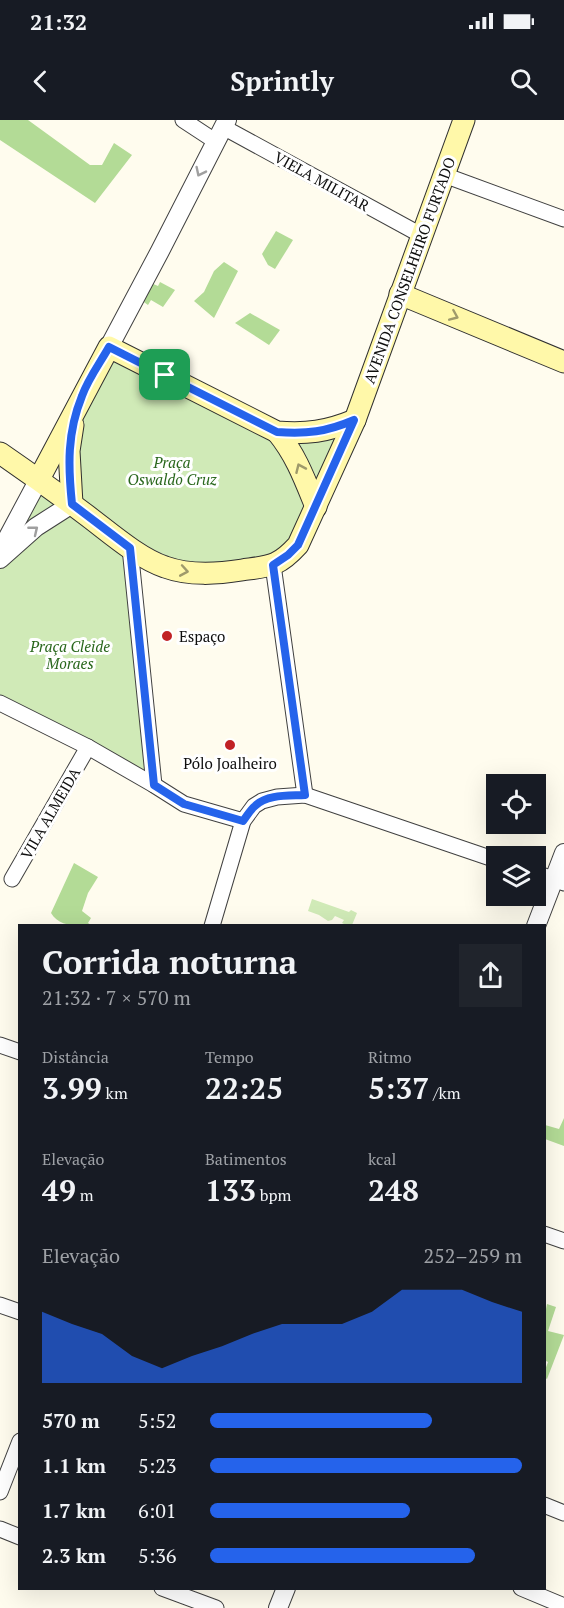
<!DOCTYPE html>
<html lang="pt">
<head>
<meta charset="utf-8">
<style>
  body { margin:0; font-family:"PT Serif",serif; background:#20242c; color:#f1f3f6; height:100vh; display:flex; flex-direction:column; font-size:22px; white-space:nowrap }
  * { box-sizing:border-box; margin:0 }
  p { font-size:20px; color:#9ea1a6 }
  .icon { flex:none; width:33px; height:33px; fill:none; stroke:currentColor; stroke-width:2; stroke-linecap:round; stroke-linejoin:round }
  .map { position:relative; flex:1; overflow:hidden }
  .panel { position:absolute; left:18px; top:804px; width:528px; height:666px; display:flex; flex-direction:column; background:#171b24; border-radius:0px; box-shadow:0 6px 24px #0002 }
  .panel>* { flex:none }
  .fabs { position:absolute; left:486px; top:654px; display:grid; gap:12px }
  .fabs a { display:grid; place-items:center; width:60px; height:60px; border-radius:0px; background:#171b24; box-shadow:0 6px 24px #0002; font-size:30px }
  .pin { position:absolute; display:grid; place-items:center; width:51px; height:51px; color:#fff; margin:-26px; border-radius:12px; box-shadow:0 3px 9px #0006 }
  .round { display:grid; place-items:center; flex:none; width:63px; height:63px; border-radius:0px; background:#20242c }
  .summary { display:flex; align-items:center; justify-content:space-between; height:102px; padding:0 24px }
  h1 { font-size:33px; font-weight:700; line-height:45px }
  .figures { display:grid; grid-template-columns:repeat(3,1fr); gap:9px; height:102px; padding:6px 24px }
  .figures div { display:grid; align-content:center }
  .figures b { font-size:30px; font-weight:700 }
  .figures small { font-size:16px; font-weight:400 }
  .figures p { font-size:16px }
  .chart { height:168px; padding:12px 24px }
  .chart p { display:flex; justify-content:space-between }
  .chart svg { width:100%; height:108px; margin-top:6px; fill:#2563eb; opacity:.7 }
  ul { padding:0 24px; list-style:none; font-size:20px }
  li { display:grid; grid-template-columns:96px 72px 1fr; align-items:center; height:45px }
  li i { height:15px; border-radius:8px; background:#2563eb }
  .status { display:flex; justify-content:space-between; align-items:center; height:42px; padding:0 30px; background:#171b24; direction:ltr }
  .status svg { height:16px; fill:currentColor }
  header { display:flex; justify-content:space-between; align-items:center; height:78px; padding:0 24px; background:#171b24; font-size:27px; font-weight:700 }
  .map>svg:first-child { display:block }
</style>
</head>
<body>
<div class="status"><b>21:32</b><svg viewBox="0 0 49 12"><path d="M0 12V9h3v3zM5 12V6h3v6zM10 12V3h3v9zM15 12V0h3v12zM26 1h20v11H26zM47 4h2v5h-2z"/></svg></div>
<header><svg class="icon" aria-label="back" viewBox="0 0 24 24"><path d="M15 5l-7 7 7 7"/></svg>Sprintly<svg class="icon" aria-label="search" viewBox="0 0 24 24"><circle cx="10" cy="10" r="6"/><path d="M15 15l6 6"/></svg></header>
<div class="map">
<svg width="564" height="1488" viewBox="0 0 564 1488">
  <rect width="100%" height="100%" fill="#fffcee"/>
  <g fill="#d0eab7">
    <polygon points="115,231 276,314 345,306 292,420 271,437 189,446 134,421 79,382 78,308"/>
    <polygon points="36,362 130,428 154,665 0,580 0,432"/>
    <polygon points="312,779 349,792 351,790 357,793 352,805 346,805 342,803 344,800 335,796 332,800 328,801 319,795 308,791"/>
  </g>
  <g fill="#b3db96">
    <polygon points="0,0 28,0 90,45 102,45 114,23 132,35 95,83 0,20"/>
    <polygon points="276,111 293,120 275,149 268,145 262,134"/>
    <polygon points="224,142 238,151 214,198 194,181 204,172 214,151"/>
    <polygon points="160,162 175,170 163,187 151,180 148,185 141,180 151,163 158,166"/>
    <polygon points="250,193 280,210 269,225 235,203"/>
    <path d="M74 743 98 757 88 773 82 791 91 798 88 803 91 805C77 806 59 807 51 793Z"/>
    <polygon points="564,998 564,1026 545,1019 545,1005 559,1009"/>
    <polygon points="547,1184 556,1187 548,1211 564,1215 547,1259 544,1257 545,1250 548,1242 544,1240 544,1189 546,1189"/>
  </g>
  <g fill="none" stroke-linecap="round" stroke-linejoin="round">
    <g stroke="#414141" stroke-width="17">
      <g id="minor">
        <polyline points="183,0 215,21"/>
        <polyline points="223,7 421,115"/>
        <polyline points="444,55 564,99"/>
        <polyline points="130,428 154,665"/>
        <polyline points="273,445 305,675"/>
        <polyline points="0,583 88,627 154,665 184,684 243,701"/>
        <polyline points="536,753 564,763"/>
        <polyline points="12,759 88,627"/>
        <polyline points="212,806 243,701 254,686 262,681 277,677 305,675 496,740"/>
        <polyline points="0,925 20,932"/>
        <polyline points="544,1114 564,1121"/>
        <polyline points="0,1185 20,1192"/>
        <polyline points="0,1372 20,1321"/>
        <polyline points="544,1385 564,1393"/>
        <polyline points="0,1409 20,1417"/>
        <polyline points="162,1468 216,1488"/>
        <polyline points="521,1468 564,1486"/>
      </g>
    </g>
    <g stroke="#414141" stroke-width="20">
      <g id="tertiary">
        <polyline points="109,227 160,131 227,0"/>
        <polyline points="0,432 39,359"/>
        <polyline points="0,439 36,407 72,384"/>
        <polyline points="536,806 564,733"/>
        <polyline points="278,1488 286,1468"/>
      </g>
    </g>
    <g stroke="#303030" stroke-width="23">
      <g id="secondary">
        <polyline points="400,174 564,242"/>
        <path d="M277 312C296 335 305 360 316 387"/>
        <path d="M0 333C29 353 57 373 85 394 108 411 138 438 165 447 190 456 217 454 242 450 270 446 278 447 298 425L355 300 464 0"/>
        <path d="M39 359 109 227 277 312C307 314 326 312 355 300"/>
        <polyline points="72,384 69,331 73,305"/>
      </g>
    </g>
    <use href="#minor" stroke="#fff" stroke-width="15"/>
    <use href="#tertiary" stroke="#fff" stroke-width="18"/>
    <use href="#secondary" stroke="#fff8a9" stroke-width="21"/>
  </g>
  <defs><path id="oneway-chevron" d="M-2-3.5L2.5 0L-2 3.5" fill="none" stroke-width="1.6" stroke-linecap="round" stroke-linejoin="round" transform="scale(1.5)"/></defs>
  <g stroke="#9f9f9f">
    <use href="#oneway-chevron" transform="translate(200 52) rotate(116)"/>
    <use href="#oneway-chevron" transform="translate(34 410) rotate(-39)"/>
  </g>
  <g stroke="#9f9a6b">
    <use href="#oneway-chevron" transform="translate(454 196) rotate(23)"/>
    <use href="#oneway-chevron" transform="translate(300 348) rotate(-114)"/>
    <use href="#oneway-chevron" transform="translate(184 451) rotate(10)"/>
  </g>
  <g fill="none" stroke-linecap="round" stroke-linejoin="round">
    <g stroke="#fff" stroke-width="12">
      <path id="route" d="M109 227 277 312C307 314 326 312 354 300L298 425 288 435 273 445 305 675C289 676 267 674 255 686 250 690 247 696 243 701L184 684 154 665 130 428 72 384C68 346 67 313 82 276 88 259 100 243 109 227Z"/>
    </g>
    <use href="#route" stroke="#2563eb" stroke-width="8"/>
  </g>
  <g fill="#c12225" stroke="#fff" stroke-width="2">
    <circle cx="167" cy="516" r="6"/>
    <circle cx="230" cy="625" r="6"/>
  </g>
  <g text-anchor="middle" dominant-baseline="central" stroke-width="6" stroke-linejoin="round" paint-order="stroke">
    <g font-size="15" fill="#0e0e0e" stroke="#fff">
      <text transform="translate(322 61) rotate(29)">VIELA MILITAR</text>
      <text transform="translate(409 150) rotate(-70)">AVENIDA CONSELHEIRO FURTADO</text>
      <text transform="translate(50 693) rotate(-60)">VILA ALMEIDA</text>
    </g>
    <g font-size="15" font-style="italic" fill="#29671c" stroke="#fff">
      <text x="172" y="342">Praça<tspan x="172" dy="17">Oswaldo Cruz</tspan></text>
      <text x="70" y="526">Praça Cleide<tspan x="70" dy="17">Moraes</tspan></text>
    </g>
    <g font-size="15" fill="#0e0e0e" stroke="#fff" text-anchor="start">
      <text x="179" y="516">Espaço</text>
      <text x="230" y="643" text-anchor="middle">Pólo Joalheiro</text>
    </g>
  </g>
</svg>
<div class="fabs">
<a><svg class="icon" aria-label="locate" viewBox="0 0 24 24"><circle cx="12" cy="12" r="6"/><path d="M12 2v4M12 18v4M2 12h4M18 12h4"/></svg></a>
<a><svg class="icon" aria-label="layers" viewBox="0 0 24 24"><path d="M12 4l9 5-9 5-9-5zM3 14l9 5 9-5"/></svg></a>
</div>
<div class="pin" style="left:165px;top:255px;background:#1e9e55"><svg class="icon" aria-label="arrive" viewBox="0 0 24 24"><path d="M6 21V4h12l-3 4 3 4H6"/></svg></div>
<section class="panel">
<div class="summary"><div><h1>Corrida noturna</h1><p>21:32 · 7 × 570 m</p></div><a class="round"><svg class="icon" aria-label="share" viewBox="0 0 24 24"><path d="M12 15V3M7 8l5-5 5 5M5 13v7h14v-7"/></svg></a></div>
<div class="figures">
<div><p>Distância</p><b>3.99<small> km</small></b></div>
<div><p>Tempo</p><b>22:25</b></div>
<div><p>Ritmo</p><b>5:37<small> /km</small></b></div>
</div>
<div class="figures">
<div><p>Elevação</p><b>49<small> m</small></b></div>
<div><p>Batimentos</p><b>133<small> bpm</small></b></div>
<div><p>kcal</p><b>248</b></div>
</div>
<div class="chart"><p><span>Elevação</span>252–259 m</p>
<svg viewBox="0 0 160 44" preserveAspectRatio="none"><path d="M0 44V15L10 20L20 24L30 33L40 38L50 33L60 29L70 24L80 20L90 20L100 20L110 15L120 6L130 6L140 6L150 11L160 15V44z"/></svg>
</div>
<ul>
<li><b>570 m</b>5:52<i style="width:71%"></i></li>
<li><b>1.1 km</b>5:23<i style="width:100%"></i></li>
<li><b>1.7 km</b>6:01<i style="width:64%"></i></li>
<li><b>2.3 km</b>5:36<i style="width:85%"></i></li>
</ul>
</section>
</div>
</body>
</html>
